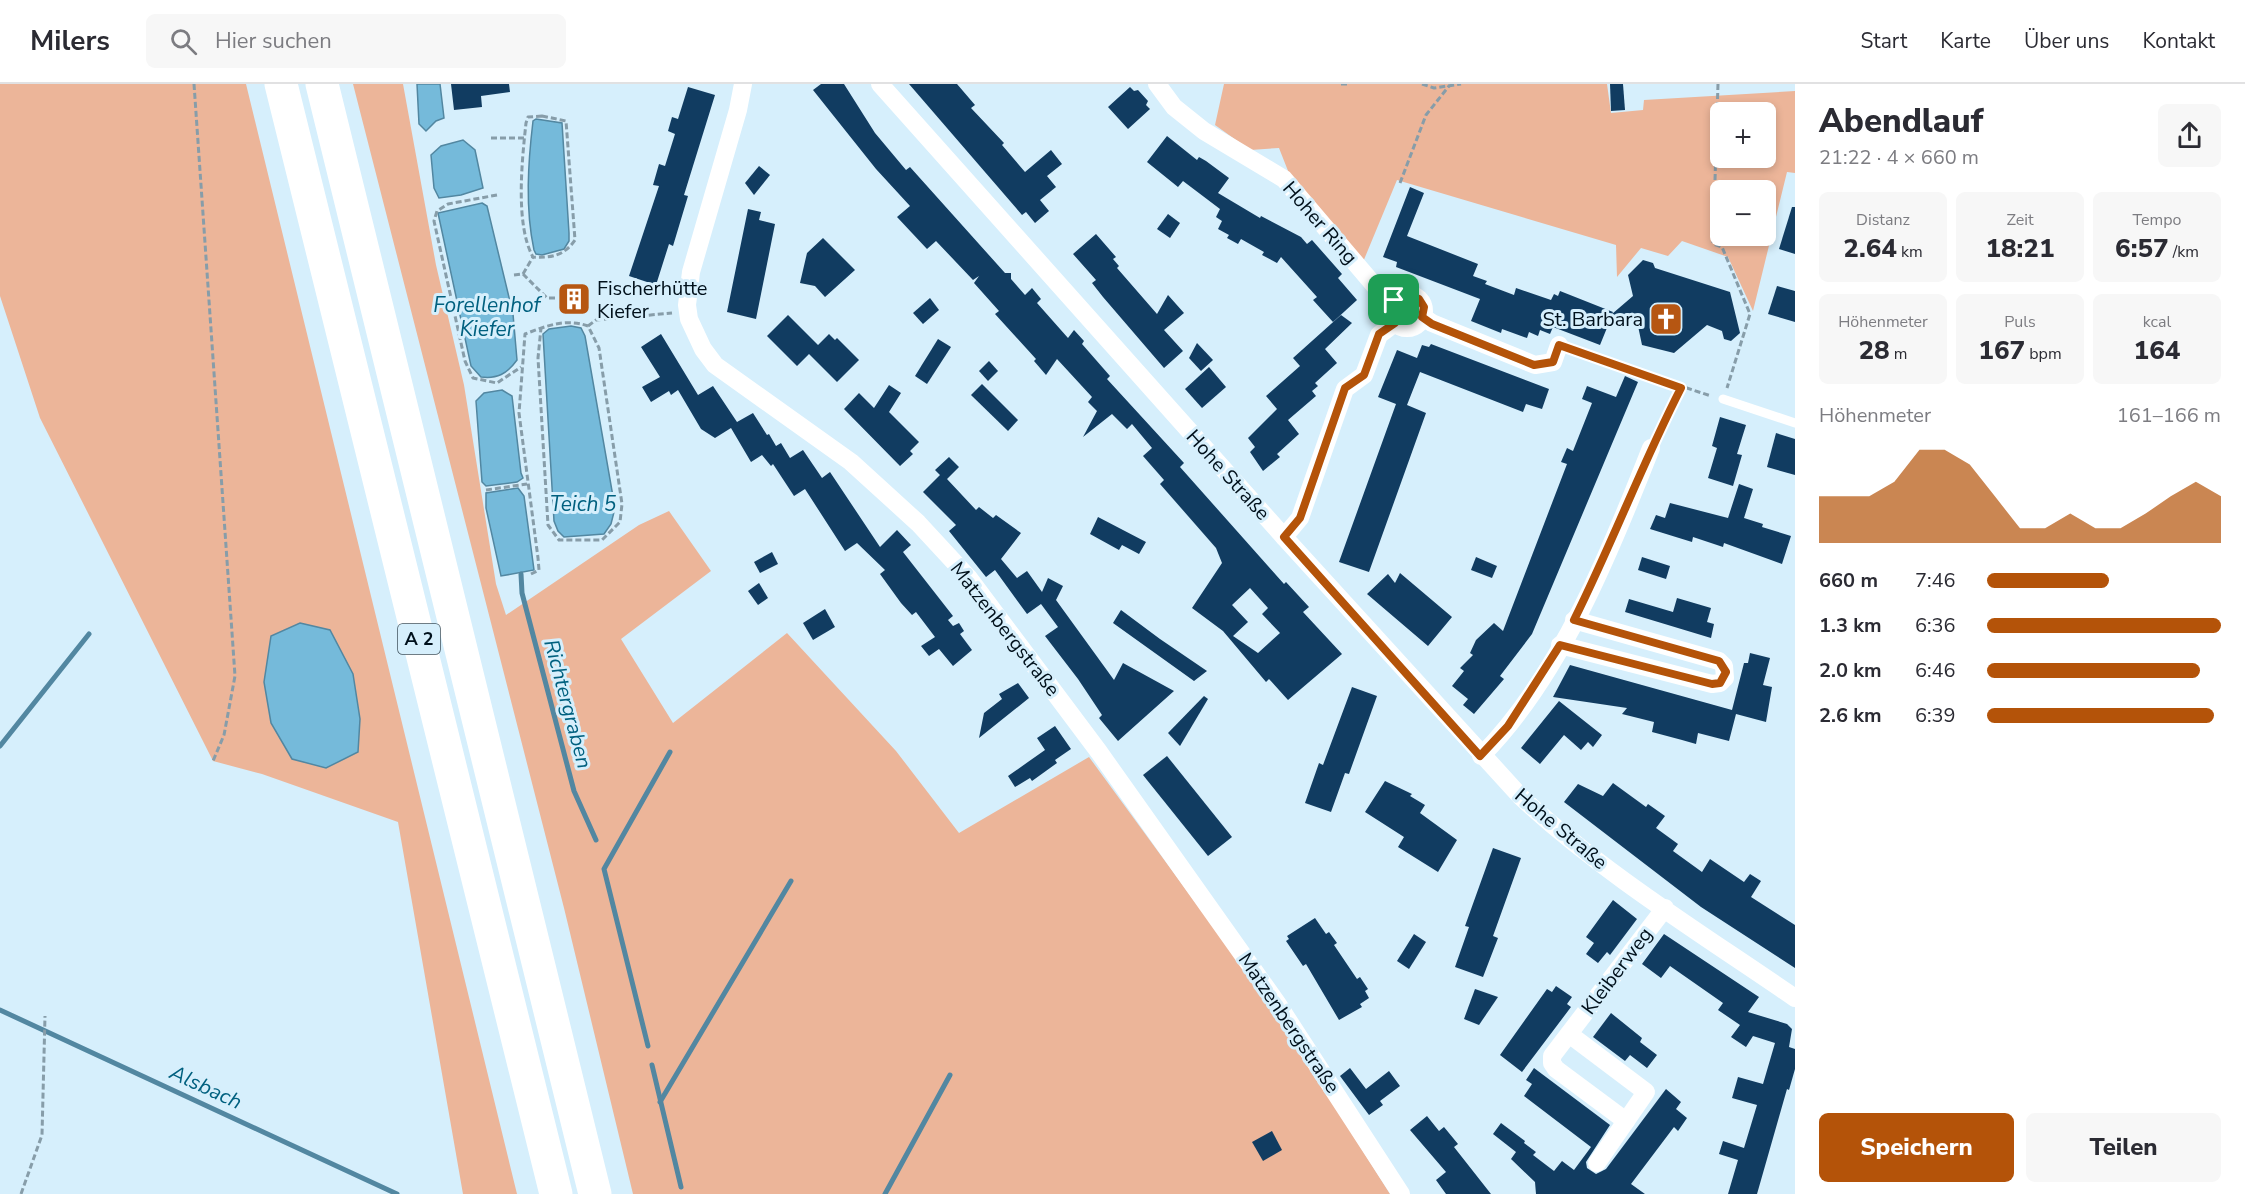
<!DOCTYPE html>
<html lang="de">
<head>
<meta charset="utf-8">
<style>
  body { margin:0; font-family:"Nunito Sans",sans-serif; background:#f7f7f7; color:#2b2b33; height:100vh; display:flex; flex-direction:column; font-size:22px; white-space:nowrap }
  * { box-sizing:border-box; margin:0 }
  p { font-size:20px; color:#7c7c81 }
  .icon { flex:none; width:33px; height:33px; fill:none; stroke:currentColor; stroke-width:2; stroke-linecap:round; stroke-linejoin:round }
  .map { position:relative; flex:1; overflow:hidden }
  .sheet { display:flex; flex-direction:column; background:#fff; width:450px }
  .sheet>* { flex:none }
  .controls { position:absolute; left:1710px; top:18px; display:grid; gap:12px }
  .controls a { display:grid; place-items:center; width:66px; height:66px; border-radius:9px; background:#fff; box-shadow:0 3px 9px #0003; font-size:30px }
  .pin { position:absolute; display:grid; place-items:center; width:51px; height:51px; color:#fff; margin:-26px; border-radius:12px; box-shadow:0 3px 9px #0006 }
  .round { display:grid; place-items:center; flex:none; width:63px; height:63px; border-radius:9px; background:#f7f7f7 }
  .summary { display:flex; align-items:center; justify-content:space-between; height:102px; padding:0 24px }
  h1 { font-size:33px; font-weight:800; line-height:45px }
  .figures { display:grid; grid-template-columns:repeat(3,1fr); gap:9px; height:102px; padding:6px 24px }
  .figures div { display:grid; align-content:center; border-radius:9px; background:#f7f7f7; text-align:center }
  .figures b { font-size:26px; font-weight:800 }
  .figures small { font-size:16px; font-weight:400 }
  .figures p { font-size:16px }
  .chart { height:168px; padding:12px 24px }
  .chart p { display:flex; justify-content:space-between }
  .chart svg { width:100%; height:108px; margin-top:6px; fill:#b45309; opacity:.7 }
  .primary-button { display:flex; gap:12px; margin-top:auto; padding:12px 24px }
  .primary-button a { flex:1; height:69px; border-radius:9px; background:#b45309; color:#fff; font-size:24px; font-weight:800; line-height:69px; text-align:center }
  .primary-button a+a { background:#f7f7f7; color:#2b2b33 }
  ul { padding:0 24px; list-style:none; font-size:20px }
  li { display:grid; grid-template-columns:96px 72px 1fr; align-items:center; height:45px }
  li i { height:15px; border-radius:8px; background:#b45309 }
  header { display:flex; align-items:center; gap:36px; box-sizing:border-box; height:84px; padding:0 30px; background:#fff; border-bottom:2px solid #e1e1e2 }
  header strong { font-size:28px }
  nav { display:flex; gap:33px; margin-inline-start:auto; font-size:21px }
  .search { width:420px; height:54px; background:#f7f7f7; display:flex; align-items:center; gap:15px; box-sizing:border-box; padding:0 21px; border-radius:9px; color:#7c7c81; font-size:22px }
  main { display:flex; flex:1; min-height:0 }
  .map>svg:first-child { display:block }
</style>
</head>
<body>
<header>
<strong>Milers</strong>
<div class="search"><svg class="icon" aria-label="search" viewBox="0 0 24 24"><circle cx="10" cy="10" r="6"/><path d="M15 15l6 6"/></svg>Hier suchen</div>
<nav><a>Start</a><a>Karte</a><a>Über uns</a><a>Kontakt</a></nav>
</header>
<main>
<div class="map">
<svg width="1795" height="1110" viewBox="0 0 1795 1110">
  <rect width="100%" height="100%" fill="#d6effc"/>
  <g fill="#ecb599" fill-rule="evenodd">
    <polygon points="0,0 246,0 517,1110 463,1110 398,738 262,690 213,677 40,334 0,212"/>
    <polygon points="353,0 403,0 436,181 464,301 496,500 506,531 639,441 669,427 711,487 621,555 673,639 787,549 896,667 959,749 1089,673 1271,922 1390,1110 633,1110 564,824"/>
    <path d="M1224 0H1607L1611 29 1643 26 1644 16 1795 7V89L1787 88 1753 227 1728 173 1682 157 1668 172 1641 164 1617 193 1616 161 1397 96 1363 178 1292 97 1279 64 1250 66 1215 41ZM1720 28H1766V74H1720ZM1720 106H1766V152H1720Z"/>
  </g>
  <g fill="#75bada" stroke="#5287a1" stroke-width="1.5">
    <polygon points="417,0 440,0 444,34 436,37 426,47 419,40"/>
    <path d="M536 35 562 39 569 149V157L564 165 542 171 536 170 534 166C525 124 528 79 533 37Z"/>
    <polygon points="463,56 475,66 483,104 461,111 439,114 434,104 431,71 441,62"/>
    <path d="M482 119 487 122 513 230 517 276C507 290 497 295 481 293L471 282 438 129Z"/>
    <polygon points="571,242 581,244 585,252 615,424 611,440 604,450 564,453 558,447 554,437 543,250 549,245"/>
    <polygon points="502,306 512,312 521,389 523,394 517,398 486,402 482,398 476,317 484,309"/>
    <polygon points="518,404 524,412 534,486 501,492 486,424 486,409"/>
    <polygon points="300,539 330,546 353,590 360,635 358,668 326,684 292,675 271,639 264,598 271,552"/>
  </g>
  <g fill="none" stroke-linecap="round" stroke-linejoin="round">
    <g stroke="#5287a1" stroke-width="5">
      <polyline points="521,490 522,509 574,707 596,756"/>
      <polyline points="0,662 89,550"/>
      <polyline points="0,926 397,1110"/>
      <polyline points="648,962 604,785 670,668"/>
      <polyline points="652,981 681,1103"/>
      <polyline points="660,1018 791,797"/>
      <polyline points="885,1110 950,991"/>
    </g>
  </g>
  <g fill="#113c61" fill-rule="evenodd">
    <polygon points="451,0 509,0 510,8 481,12 482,23 454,26"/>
    <path d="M821 0H844L875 49 906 86 910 83 1005 189H1011V195L1025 211 1032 204 1041 215 1037 219 1068 254 1074 246 1084 257 1082 260 1110 292 1107 295 1184 379 1180 383 1284 500 1286 498 1309 523 1303 528 1342 570 1288 616 1269 595 1266 598 1223 547 1192 524 1222 479 1216 464 1160 400 1164 396 1143 372 1152 364 1132 340 1127 345 1112 330 1083 353 1097 327 1088 318 1092 313 1057 275 1046 291 1034 277 1036 275 995 230 999 227 974 199 979 192 973 196 936 157 927 165 897 133 910 122 876 85 813 6ZM1250 504 1268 524 1262 530 1280 549 1258 569 1233 552 1248 538 1232 521Z"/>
    <polygon points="909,0 957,0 975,21 971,24 1004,59 1002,61 1025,88 1051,66 1062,80 1047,92 1056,103 1040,116 1049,127 1035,139 1026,128 1022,131"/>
    <polygon points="1610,0 1623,0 1625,26 1611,27"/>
    <polygon points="688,3 715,11 684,111 688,112 673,162 669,160 656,201 629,192 659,102 653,101 659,80 665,82 675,50 668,47 672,33 678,35"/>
    <polygon points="1130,3 1134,7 1138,6 1148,17 1146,21 1150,25 1128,45 1108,23"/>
    <polygon points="1167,52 1197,76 1199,73 1206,77 1229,94 1218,109 1260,134 1261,132 1301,153 1307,160 1312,156 1342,190 1338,194 1357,216 1333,238 1313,216 1317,213 1281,173 1277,179 1262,171 1264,168 1241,155 1238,160 1227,154 1229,151 1218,145 1222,137 1216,133 1220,125 1183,97 1178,103 1147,78"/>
    <polygon points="759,82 770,91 754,111 745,99"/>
    <polygon points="1410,103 1424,109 1407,152 1478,180 1473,192 1487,197 1485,200 1514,211 1516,204 1551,216 1554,210 1558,212 1560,207 1613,228 1612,230 1633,212 1628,191 1643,176 1653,179 1655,184 1730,208 1740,249 1731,257 1724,255 1722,247 1707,241 1674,269 1642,261 1638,242 1611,234 1600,261 1553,243 1550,250 1540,246 1538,252 1529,248 1527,254 1502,245 1501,249 1471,237 1480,215 1396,183 1397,178 1383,173"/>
    <polygon points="1792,123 1795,123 1795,170 1779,165"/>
    <polygon points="748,125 761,128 759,136 775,140 756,235 727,228"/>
    <polygon points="1168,130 1180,139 1170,154 1157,145"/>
    <polygon points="1096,150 1116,173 1113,175 1119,182 1117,184 1157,230 1168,211 1184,229 1164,246 1183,267 1164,284 1103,213 1092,199 1096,196 1073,170"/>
    <polygon points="823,154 855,186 825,213 815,202 800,199 807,169"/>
    <polygon points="1777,202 1795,207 1795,238 1768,230"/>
    <polygon points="930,214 939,226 923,240 913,229"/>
    <polygon points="788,231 818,261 829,250 835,256 837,254 859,276 837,298 809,270 797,282 767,252"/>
    <polygon points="1341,231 1352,239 1325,265 1337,279 1315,299 1318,302 1312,307 1316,312 1288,336 1299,350 1277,370 1280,373 1263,387 1250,368 1255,363 1248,354 1277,325 1266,312 1300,282 1293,274"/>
    <polygon points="661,250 698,311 713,302 737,338 753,329 767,351 769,350 776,362 781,359 790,374 803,366 822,394 830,388 880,463 897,446 911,461 903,468 953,532 948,536 953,542 959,539 964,547 960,550 972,566 953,582 939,565 929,572 921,562 935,553 916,528 912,531 901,519 880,490 885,486 857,459 845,467 805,405 794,412 773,380 771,382 762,371 751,378 731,344 715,354 701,345 678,306 671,311 669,307 651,318 642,303 660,293 641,263"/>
    <polygon points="938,255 951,263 927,300 915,292"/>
    <polygon points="1197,259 1213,276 1201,287 1189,274"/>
    <polygon points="1431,260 1549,305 1542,325 1526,320 1523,328 1420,288 1407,321 1426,329 1369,488 1339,478 1396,320 1378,313 1397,266 1417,274 1422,261 1429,263"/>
    <polygon points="989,277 998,287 988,297 979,287"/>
    <polygon points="1209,283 1226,303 1202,324 1185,305"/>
    <polygon points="1625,292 1638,298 1532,550 1500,592 1504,595 1474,630 1463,621 1468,615 1452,602 1464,587 1460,584 1473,571 1470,569 1476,556 1494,539 1503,547 1567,380 1561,378 1567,364 1573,367 1592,319 1582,315 1587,302 1616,313"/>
    <polygon points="982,300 1018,336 1008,347 971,311"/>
    <polygon points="889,301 901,309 889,328 919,358 910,367 913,370 900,382 844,325 859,309 874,324"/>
    <polygon points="1720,333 1746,341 1737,370 1742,371 1733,402 1708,394 1717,364 1712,362"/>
    <polygon points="1776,349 1795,355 1795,391 1767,383"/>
    <polygon points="949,373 959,383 947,395 976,426 979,423 993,434 996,431 1021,449 1001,475 1017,494 1027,487 1042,508 1048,494 1063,502 1056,516 1114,596 1123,579 1174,607 1118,657 1099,634 1102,631 1078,595 1045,552 1058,543 1041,520 1027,530 995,486 986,493 949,447 956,441 923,408 940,391 935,386"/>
    <polygon points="1739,400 1753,405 1744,434 1763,440 1762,443 1791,452 1782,480 1724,459 1723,463 1693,453 1692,458 1650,445 1656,431 1665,434 1670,419 1728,434"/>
    <polygon points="1098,433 1146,458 1139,470 1122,461 1119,466 1090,450"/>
    <polygon points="772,468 778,480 760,489 754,478"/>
    <polygon points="1476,473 1497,482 1492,494 1471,486"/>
    <polygon points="1642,473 1670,482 1666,495 1638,486"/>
    <polygon points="1400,489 1452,533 1428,562 1367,510 1388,490 1395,499"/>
    <polygon points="759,499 768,514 758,521 748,507"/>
    <polygon points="1677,514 1711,524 1707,538 1714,540 1711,554 1625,528 1629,515 1673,528"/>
    <polygon points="825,525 835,543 813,556 803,539"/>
    <polygon points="1121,526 1160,555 1207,587 1194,597 1113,539"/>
    <polygon points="1750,569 1770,574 1763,601 1772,603 1766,638 1736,630 1729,657 1698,649 1696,660 1682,656 1652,648 1654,638 1622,630 1627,624 1553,613 1570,581 1732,626 1744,579 1748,579"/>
    <polygon points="1018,599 1029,614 979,654 984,629 1002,615 999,610"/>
    <polygon points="1352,603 1377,612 1349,690 1345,689 1331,728 1305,719 1319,679 1323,681"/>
    <polygon points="1204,612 1208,615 1180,662 1168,649"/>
    <polygon points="1559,617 1602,651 1593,663 1588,658 1581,666 1564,651 1540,680 1521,664"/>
    <polygon points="1055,642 1071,665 1055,676 1057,679 1032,697 1030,694 1015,703 1008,692 1045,666 1037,654"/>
    <polygon points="1167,672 1232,753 1208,772 1143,691"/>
    <polygon points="1385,697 1412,710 1410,712 1425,721 1420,729 1457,756 1438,788 1398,763 1404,753 1365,728"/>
    <polygon points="1613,699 1646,723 1648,720 1665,732 1656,744 1678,760 1673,767 1702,788 1710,775 1744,798 1750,790 1761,797 1751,813 1795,841 1795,884 1701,823 1564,718 1578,700 1603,712"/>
    <polygon points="1493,764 1521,774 1493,852 1498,854 1483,893 1455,883 1469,843 1465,842"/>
    <polygon points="1613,816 1637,835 1610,871 1607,868 1598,879 1586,870 1594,859 1586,853"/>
    <polygon points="1315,834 1326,850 1329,848 1337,859 1334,861 1357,895 1360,893 1368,905 1365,907 1369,914 1360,920 1362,923 1339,936 1306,880 1303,882 1286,857 1289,855 1287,852"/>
    <polygon points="1414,850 1426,858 1409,885 1397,877"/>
    <polygon points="1664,850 1759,913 1748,928 1787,940 1792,945 1789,963 1795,965 1795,985 1789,1006 1787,1005 1757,1110 1728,1110 1738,1076 1719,1070 1723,1057 1744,1064 1757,1021 1732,1014 1738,993 1763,1000 1775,959 1753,952 1746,963 1731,953 1740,941 1718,926 1723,919 1670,882 1661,894 1642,880"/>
    <polygon points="1556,902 1572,913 1567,920 1571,923 1522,988 1500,971 1547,905 1552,908"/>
    <polygon points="1475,905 1498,913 1479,941 1464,935"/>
    <polygon points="1611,929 1642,954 1640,958 1657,971 1647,984 1630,971 1625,977 1593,953"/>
    <polygon points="1350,984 1366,1005 1389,987 1400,1002 1380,1017 1383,1021 1369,1031 1340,992"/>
    <polygon points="1534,984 1610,1041 1586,1078 1587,1084 1596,1090 1606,1085 1666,1005 1681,1018 1676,1025 1687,1034 1678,1047 1674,1043 1631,1100 1645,1110 1536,1110 1535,1098 1511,1075 1516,1068 1493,1050 1501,1039 1525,1057 1524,1059 1536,1068 1533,1071 1554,1087 1562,1077 1574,1086 1591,1063 1524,1012 1532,1000 1526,996"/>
    <polygon points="1427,1032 1439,1047 1444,1043 1458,1060 1454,1063 1491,1110 1446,1110 1436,1096 1446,1088 1410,1046"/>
    <polygon points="1272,1047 1282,1066 1263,1077 1252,1058"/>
  </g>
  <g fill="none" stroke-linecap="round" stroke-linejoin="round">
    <g stroke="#879da9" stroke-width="3" stroke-dasharray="6 3" stroke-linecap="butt">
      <polyline points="194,0 235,592 224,651 213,677"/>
      <polyline points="1341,0 1347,0"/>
      <polyline points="1422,0 1434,4 1461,0"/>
      <polyline points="1718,0 1713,160 1722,163 1750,230 1727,304"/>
      <path d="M542 32 566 37 575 156C564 172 551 174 533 173 515 141 522 76 526 39L528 33Z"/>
      <polyline points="491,54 524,54"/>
      <polyline points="1400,99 1426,31 1449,2"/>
      <polyline points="497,111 448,120 437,127 434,137 465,277 473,294 497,299 521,283"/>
      <polyline points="523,190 533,173"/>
      <polyline points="514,191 523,190 547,214 558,214"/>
      <polyline points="588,242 596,236 672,229"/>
      <polyline points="1575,267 1711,312"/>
      <polyline points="1657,351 1681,304"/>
      <polyline points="486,406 527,400"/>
      <path d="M531 490 539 486 538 474 519 329 525 250C546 242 566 234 588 242L599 264 622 420 620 438 602 456H559L548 441 538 274 541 244"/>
      <polyline points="21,1110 42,1051 45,932"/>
    </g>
    <polyline stroke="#fff" stroke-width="9" points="1723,315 1795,339"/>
    <g stroke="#fff" stroke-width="18">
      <polyline points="743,0 738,26 691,188 687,221 689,235 703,265 715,281 851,378 918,439 968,493 1099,668 1277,919 1401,1110"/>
      <path d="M880 0 1284 453 1521 713C1604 790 1702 850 1795 914"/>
      <polyline points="1157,0 1174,23 1204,47 1284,95 1391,221"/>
      <circle cx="1407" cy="227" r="17"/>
      <polyline points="1423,233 1432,239 1535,281 1553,278 1559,261"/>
      <polyline points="1284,453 1300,434 1345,305 1364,291 1379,251 1395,239"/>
      <polyline points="1560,561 1712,600 1720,599 1725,594 1724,582 1719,577 1574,536"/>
      <path d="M1481 672C1560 593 1611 466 1651 364"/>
      <polyline points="1569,950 1646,1008 1597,1079"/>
      <polyline points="1626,1037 1556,985 1552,979 1552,972 1665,824"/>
    </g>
    <g stroke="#fff" stroke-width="33">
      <polyline points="281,0 556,1110"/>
      <polyline points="322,0 595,1110"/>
    </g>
  </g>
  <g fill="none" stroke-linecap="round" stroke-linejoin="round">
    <g stroke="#fff" stroke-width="12">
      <path id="route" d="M1406 210 1419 215 1424 223 1422 233 1432 240 1534 281 1553 278 1559 261 1681 304C1642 380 1612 460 1574 536L1719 577 1726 588 1720 599 1712 600 1560 561 1508 642 1480 672 1284 453 1300 434 1345 304 1364 291 1379 250 1395 239C1387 226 1391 214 1406 210Z"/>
    </g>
    <use href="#route" stroke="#b45309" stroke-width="8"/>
  </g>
  <defs>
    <g id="building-square" transform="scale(1.725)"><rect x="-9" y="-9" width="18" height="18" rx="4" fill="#b65612" stroke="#d6effc"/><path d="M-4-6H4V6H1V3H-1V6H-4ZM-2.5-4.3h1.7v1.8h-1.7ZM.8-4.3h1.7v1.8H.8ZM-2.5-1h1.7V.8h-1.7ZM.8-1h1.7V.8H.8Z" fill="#fff"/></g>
    <g id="church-square" transform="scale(1.725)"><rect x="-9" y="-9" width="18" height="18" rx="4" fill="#b65612" stroke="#d6effc"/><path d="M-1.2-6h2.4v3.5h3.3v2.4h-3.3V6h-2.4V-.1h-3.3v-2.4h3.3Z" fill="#fff"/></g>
  </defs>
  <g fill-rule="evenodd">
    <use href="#building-square" x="574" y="215"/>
    <use href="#church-square" x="1666" y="235"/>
  </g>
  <g text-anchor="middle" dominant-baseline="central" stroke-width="6" stroke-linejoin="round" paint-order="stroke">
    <rect fill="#d6effc" stroke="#40535e" stroke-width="1.5" x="398" y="540" width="42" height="30" rx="4.5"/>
    <g font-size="18" font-weight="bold" fill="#00101b">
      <text x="419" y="555">A 2</text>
    </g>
    <g font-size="20" fill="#00101b" stroke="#d6effc">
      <text transform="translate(1320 139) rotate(49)">Hoher Ring</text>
      <text transform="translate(1228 391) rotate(48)">Hohe Straße</text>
      <text transform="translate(1005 545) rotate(52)">Matzenbergstraße</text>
      <text transform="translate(1561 745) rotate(40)">Hohe Straße</text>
      <text transform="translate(1617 887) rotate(-53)">Kleiberweg</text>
      <text transform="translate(1289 939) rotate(56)">Matzenbergstraße</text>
    </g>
    <g font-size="20" fill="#00101b" stroke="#d6effc" text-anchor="start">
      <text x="597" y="204">Fischerhütte<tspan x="597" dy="23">Kiefer</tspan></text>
      <text x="1643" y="235" text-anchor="end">St. Barbara</text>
    </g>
    <g font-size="21" font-style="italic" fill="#00607f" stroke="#d6effc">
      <text x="487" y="221">Forellenhof<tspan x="487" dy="24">Kiefer</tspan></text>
      <text x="583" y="420">Teich 5</text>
      <text transform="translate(568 620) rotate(75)">Richtergraben</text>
      <text transform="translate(206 1003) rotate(25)">Alsbach</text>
    </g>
  </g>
</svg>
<div class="controls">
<a>+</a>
<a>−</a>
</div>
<div class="pin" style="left:1394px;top:216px;background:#1e9e55"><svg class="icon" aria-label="arrive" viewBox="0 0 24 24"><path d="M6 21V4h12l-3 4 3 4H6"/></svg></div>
</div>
<section class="sheet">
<div class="summary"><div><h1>Abendlauf</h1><p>21:22 · 4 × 660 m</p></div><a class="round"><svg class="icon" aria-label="share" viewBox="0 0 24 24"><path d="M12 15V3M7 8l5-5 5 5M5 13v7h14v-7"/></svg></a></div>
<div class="figures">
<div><p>Distanz</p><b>2.64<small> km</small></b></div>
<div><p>Zeit</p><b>18:21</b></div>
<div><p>Tempo</p><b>6:57<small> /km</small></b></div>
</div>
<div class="figures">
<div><p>Höhenmeter</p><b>28<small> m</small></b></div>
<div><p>Puls</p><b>167<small> bpm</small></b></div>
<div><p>kcal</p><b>164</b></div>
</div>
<div class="chart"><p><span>Höhenmeter</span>161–166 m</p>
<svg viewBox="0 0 160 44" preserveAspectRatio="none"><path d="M0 44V25L10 25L20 25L30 19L40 6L50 6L60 12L70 25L80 38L90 38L100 32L110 38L120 38L130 32L140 25L150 19L160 25V44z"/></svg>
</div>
<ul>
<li><b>660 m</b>7:46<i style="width:52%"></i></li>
<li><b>1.3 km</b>6:36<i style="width:100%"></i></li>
<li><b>2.0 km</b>6:46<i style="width:91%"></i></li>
<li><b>2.6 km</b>6:39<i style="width:97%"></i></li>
</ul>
<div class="primary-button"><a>Speichern</a><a>Teilen</a></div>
</section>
</main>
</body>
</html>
